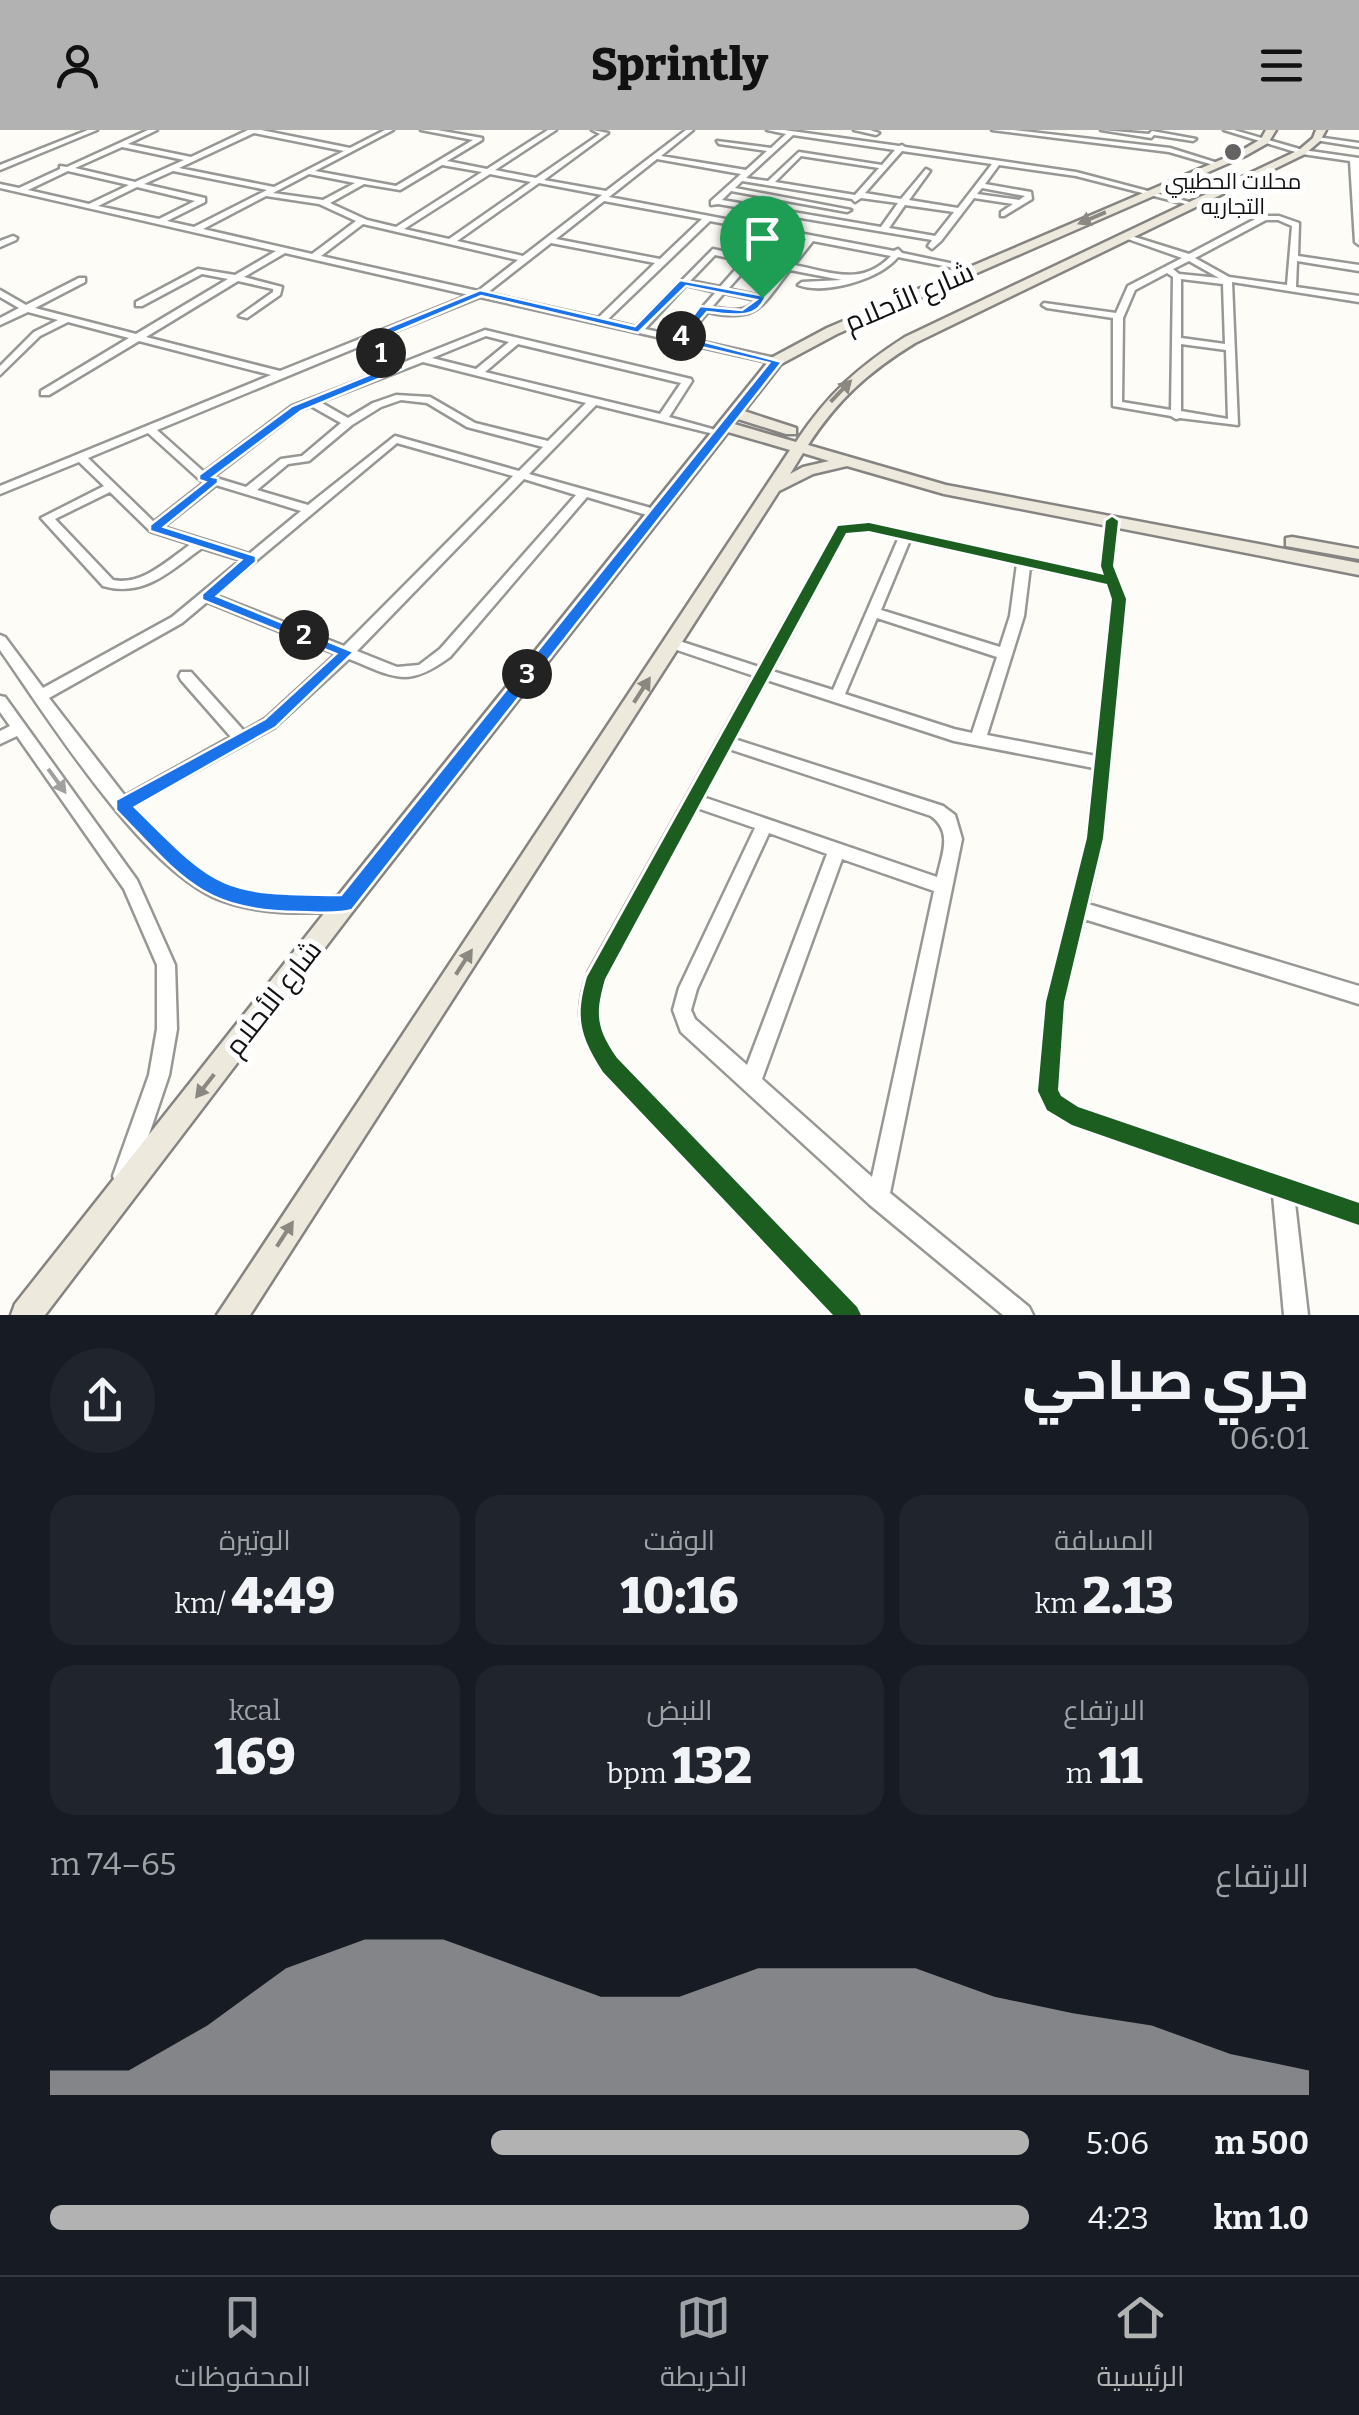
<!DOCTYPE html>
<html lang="ar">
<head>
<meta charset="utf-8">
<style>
  body { margin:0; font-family:Bitter,Cairo,serif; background:#20242c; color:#f1f3f6; direction:rtl; height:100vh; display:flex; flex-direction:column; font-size:38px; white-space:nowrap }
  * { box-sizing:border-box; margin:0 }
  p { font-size:32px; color:#9ea1a6 }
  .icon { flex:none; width:55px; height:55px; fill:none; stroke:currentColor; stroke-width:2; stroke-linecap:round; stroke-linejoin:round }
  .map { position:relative; height:1185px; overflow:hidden; direction:ltr }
  .sheet { display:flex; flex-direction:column; background:#171b24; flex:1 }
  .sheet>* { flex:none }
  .pin { position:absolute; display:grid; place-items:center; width:85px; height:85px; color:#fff; margin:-102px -42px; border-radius:50% 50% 50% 0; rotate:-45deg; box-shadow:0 0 10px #0007 }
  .pin .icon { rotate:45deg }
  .km { position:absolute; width:50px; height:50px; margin:-25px; border-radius:50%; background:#222; color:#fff; font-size:28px; line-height:50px; text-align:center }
  .round { display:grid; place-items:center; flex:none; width:105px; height:105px; border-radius:52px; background:#20242c }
  .overview { display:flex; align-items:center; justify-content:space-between; height:170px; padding:0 50px }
  h1 { font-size:55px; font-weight:800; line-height:75px }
  .stats { display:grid; grid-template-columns:repeat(3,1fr); gap:15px; height:170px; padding:10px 50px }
  .stats div { display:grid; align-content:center; border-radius:25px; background:#20242c; text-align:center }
  .stats b { font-size:50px; font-weight:800 }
  .stats small { font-size:28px; font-weight:400 }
  .stats p { font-size:28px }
  .chart { height:280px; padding:20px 50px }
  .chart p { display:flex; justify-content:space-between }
  .chart svg { width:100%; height:180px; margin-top:10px; fill:#b2b2b3; opacity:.7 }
  ul { padding:0 50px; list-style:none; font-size:32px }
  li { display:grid; grid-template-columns:160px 120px 1fr; align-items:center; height:75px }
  li i { height:25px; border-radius:12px; background:#b2b2b3 }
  header { display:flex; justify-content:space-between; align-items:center; height:130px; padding:0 50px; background:#b2b2b3; color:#111; font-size:45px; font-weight:800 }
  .tabs { display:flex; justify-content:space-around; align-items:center; height:140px; border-top:2px solid #363941; background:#171b24; font-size:28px; color:#9ea1a6 }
  .tabs a { display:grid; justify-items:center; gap:5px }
  .tabs .selected { color:#b2b2b3 }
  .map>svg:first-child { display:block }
</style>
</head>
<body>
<header><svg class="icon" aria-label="menu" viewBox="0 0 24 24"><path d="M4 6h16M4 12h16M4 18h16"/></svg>Sprintly<svg class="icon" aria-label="person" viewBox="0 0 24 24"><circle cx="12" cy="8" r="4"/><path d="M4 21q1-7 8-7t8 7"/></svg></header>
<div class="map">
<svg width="1359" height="1185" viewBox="0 0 1359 1185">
  <rect width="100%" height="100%" fill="#fdfcf7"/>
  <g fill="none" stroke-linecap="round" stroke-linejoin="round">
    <g stroke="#979795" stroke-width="5">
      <g id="minor">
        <polygon points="88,0 97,0 0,40 0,35"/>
        <path d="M148 0H157L128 14 191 27 248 0H261L350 18 385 0H393L315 41 396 56 473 10 421 0H437L482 8V10L447 31 487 39 548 0H556L495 40 536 48 600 4 592 0 608 3 544 50 606 61 686 0H693L661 26 746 40 767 21 719 14 717 11 771 18 786 4 767 0H784L899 16 902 15 905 17 1076 42 1197 74 1193 76 1076 46 999 35 985 54 1031 62 1032 69 1004 86H1001V82L1013 74 974 68 941 111 932 119 928 116 932 110 718 74 711 75V71L741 44 657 29 609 67 894 121 898 119 902 123 978 139 974 142 898 127C879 150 825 165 798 155L802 152 842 150 790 140C761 176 759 193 708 182L685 208 780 229V233L776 234 480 167 371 211 402 233 485 200 691 249 692 251 669 287 723 302 718 305 596 275 529 344 658 380V386H650L587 367 450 527C406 559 395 547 349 529L275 597 133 676C159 707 190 742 228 758 263 773 308 767 345 766L351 769 354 774 351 779 345 782C304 783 262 785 223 771 145 744 48 588 0 520V505L5 507 43 558 172 487 241 430 202 418C171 440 145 468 103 456L41 388 104 356 79 332 0 364V356L271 245 139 211 49 265H41V261L129 208 68 192 40 206 0 245V236L34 202 58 190 28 182 0 195V188L19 178 0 167V160L26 175 79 148H85V152L35 178 136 204 228 149 202 144 142 176H136V172L198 139 235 145 276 121 0 58V54L19 58 60 39V36L67 37ZM254 3 344 21 274 57 179 38ZM793 5 895 20 882 35 799 22 768 51 746 48ZM122 17 184 30 135 52 75 38ZM902 21 992 34 958 78 909 70 930 41 926 39 901 69 865 63ZM801 26 879 38 855 65 775 52ZM442 35 482 42 396 97 367 90 330 73 364 54 400 60ZM68 41 129 55 89 74 28 60ZM173 41 267 60 194 97 167 91 205 72V68L144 54ZM309 44 355 53 323 70 273 63ZM490 44 531 52 449 109 404 99ZM742 51 852 69 855 72 861 68 898 73 881 97 722 70 731 61 847 82 851 80 735 58ZM539 53 602 65 523 126 457 111ZM137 57 195 71 159 89 98 76ZM982 58 1025 66 1019 70 977 64ZM266 66 319 74 356 91 312 124 203 99ZM604 71 702 89 660 129 556 109ZM905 75 954 82 935 106 889 98ZM710 91 806 109 760 166 728 159 752 132V128L713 119 636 197 607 190ZM363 94 518 130 478 161 321 126ZM813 111 891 126C861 157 831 142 794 135ZM551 113 655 133 598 188 487 163ZM285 123 469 165 280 241 146 207 238 151 273 159V162L239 186 247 188 280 165 282 157 244 147ZM715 125 743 131 720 157 690 151ZM686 155 716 162 677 206 645 199ZM724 163 756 170C745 184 728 180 712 177ZM486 206 509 212 476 239 432 228ZM518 214 681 253 660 284 485 242ZM363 215 393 237 292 276 204 342 157 300ZM423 232 586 273 548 311 475 293 430 267 396 265 373 273 348 288 320 272ZM401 270 427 273 467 297 543 317 519 341 395 306 308 375 257 360 288 334 309 331 352 295 381 277ZM311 276 341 293 302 326 281 329 246 357 213 347 300 280ZM148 303 200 350 205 352 154 392 88 328ZM397 313 513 346 344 516 215 465ZM524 349 576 365 440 519 419 535 397 537 357 521ZM216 355 301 381 249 424 163 397ZM110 362 150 401 191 414C168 430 142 456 113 450L55 389ZM207 472 336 524 265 589 244 601 191 542H181L179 546 181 550 231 607 125 666 49 568 182 493Z"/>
        <polygon points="854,0 870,0 879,3 876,5"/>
        <polygon points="992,0 1013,0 1170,18 1221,34 1217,36 1169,22"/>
        <polygon points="1101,0 1149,4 1152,1 1196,9 1193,11 1154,5 1151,8"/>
        <polygon points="1224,0 1234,0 1303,20 1359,28 1359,115 1355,112 1350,31 1302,24"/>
        <polygon points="1317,7 1359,13 1359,17 1315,10"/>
        <path d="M1261 86H1279L1299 93 1298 126 1359 135V141L1297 131 1296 157 1359 166V172L1232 152 1238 295 1180 288 1176 289 1171 286 1113 276V188L1047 178 1042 175 1044 173 1116 183 1128 156 1182 128 1125 108V104L1189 124ZM1266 90H1278L1292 96 1287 155 1229 147 1195 128ZM1189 131 1219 148 1179 144 1173 139ZM1167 143 1173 147 1171 280 1122 272 1123 188 1135 160ZM1181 149 1223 154 1225 214 1181 208ZM1181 214 1226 220 1228 289 1181 281Z"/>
        <polygon points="13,106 17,108 16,110 0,117 0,111"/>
        <path d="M1112 387 1118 391 1113 436 1126 469 1103 708 1088 774 1359 856V874L1084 789 1064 872 1058 960 1061 966 1078 977 1359 1073V1095L1295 1073 1308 1185H1284L1273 1065 1072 995 1047 980 1038 961 1046 872 1087 708 1094 638 954 611 767 550 734 609 943 676 955 685 962 709 890 1063 1029 1177 1033 1185H1003L870 1075 681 902 673 880 679 858 755 698 697 678 605 849C595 884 596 898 617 928L857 1177 861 1185H833L603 942C579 906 573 882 589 841L754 546 668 517 666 514 673 509 759 537 838 396 869 393 1104 445 1101 436 1106 391ZM869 401 899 407 833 560 772 541 846 403ZM910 410 1017 434 1010 486 1000 517 881 480ZM1030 437 1107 454 1112 469 1096 626 987 605 1024 486ZM877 488 997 527 972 603 954 599 845 564ZM729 619 931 686C953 702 942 724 937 747L703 667ZM769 703 827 724 747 935 695 889 691 880 697 859ZM842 729 934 761 872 1047 762 949Z"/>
        <polygon points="0,566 5,567 137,750 175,835 177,899 169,945 135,1046 132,1054 124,1057 116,1054 113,1046 149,945 157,899 157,835 124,759 17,606 0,614 0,601 10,596 0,582"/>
      </g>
    </g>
    <g stroke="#858482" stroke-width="5">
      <g id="major">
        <path d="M1266 0H1276L1268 13 1245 26 837 204 781 234 744 281 796 298V304H786L738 289 734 294 796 312C827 265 858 237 905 207L1299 20 1313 8 1316 0H1326L1320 11 1305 24 915 213C868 242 838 269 808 315L946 355 1359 433V445L944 364 847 336 813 344 779 361 250 1185H217L790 320 728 302 353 781 45 1185H11L15 1174 337 767 771 228 827 198 1239 22 1261 9ZM803 323 829 331 803 337 790 344Z"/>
        <polygon points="1292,407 1359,419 1359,429 1286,416 1286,408"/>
      </g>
    </g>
    <use href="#minor" fill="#fffffe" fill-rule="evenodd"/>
    <use href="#major" fill="#ede9dc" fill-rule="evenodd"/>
    <g stroke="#fff" stroke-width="6">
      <path id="cycleway" d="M1112 387 1118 391 1113 436 1126 469 1103 708 1064 872 1058 960 1061 966 1078 977 1359 1073V1095L1072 995 1047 980 1038 961 1046 872 1087 708 1112 469 1107 454 869 401 846 403 605 849C595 884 596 898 617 928L857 1177 861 1185H833L603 942C580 906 575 888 587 847L838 396 869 393 1104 445 1101 436 1106 391Z"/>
    </g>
    <use href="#cycleway" fill="#1b5e20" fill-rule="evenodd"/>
  </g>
  <defs><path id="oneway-solid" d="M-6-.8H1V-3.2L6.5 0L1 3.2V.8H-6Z" transform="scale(2.5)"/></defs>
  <g fill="#8a8881">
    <use href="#oneway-solid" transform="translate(1092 88) rotate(157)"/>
    <use href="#oneway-solid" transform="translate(841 261) rotate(-46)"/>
    <use href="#oneway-solid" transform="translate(642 560) rotate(-57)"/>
    <use href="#oneway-solid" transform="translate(464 832) rotate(-57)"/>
    <use href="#oneway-solid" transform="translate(205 956) rotate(128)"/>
    <use href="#oneway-solid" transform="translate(285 1104) rotate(-57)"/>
  </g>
  <use fill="#a0a09f" href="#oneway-solid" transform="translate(57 651) rotate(54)"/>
  <path fill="#1a73e8" stroke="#fff" stroke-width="2.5" fill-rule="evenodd" d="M680 150 766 166C757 192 730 184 707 182L686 207 782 232 352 780C336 785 315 782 298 782 200 781 179 745 116 680V670L265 589 336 524 202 470V464L241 430 150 401V395L205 352 199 350V345L292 276 391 236 360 214V209L480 160 635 196ZM686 156 756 170 742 180 700 176 675 211 769 233 341 765C220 764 219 761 135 677L276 597 354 522 217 466 256 432V426L164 397 218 353V348L213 347 301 281 403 239V234L372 212 481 166 638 203Z"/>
  <circle fill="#646362" stroke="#fff" stroke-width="4" cx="1233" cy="22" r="10"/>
  <g text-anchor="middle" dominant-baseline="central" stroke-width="10" stroke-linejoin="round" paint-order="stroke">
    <g font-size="22" fill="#111" stroke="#fff">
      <text x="1233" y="51">محلات الحطيبي<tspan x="1233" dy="25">التجاريه</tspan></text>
    </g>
    <g font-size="28" fill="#111" stroke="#fff">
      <text transform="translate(909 167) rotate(-23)">شارع الأحلام</text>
      <text transform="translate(273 868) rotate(-52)">شارع الأحلام</text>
    </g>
  </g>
</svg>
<div class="pin" style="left:762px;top:168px;background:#1e9e55"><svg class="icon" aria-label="arrive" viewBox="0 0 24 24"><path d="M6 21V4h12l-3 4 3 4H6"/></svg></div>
<b class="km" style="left:381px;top:223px">1</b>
<b class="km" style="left:304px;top:505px">2</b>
<b class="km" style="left:527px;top:544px">3</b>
<b class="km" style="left:681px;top:206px">4</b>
</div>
<section class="sheet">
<div class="overview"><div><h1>جري صباحي</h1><p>06:01</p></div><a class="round"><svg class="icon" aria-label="share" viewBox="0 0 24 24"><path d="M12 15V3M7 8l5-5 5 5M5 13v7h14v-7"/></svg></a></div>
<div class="stats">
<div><p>المسافة</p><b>2.13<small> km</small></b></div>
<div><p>الوقت</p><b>10:16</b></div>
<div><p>الوتيرة</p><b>4:49<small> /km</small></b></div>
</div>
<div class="stats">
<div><p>الارتفاع</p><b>11<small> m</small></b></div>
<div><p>النبض</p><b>132<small> bpm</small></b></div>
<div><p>kcal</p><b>169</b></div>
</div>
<div class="chart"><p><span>الارتفاع</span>65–74 m</p>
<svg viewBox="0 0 160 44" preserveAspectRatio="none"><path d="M0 44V38L10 38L20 27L30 13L40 6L50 6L60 13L70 20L80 20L90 13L100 13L110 13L120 20L130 24L140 27L150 34L160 38V44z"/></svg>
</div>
<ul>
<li><b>500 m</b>5:06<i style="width:55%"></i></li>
<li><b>1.0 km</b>4:23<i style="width:100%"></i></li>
</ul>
</section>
<nav class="tabs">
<a class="selected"><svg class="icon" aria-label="home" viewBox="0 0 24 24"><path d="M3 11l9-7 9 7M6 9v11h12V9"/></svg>الرئيسية</a>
<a><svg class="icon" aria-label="map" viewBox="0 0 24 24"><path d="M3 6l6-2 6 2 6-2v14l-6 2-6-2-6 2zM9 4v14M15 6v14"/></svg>الخريطة</a>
<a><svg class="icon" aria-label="saved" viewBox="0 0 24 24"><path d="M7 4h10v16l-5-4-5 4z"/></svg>المحفوظات</a>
</nav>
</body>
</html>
